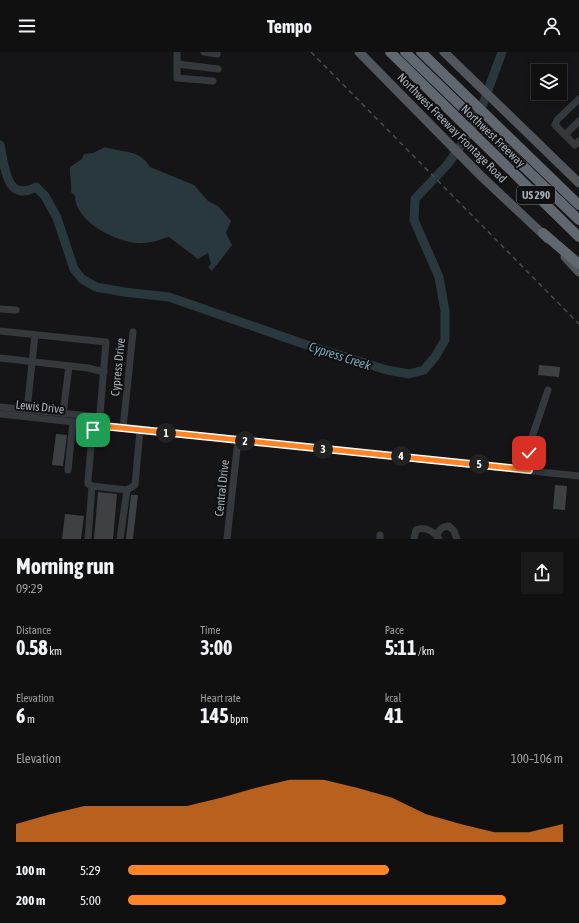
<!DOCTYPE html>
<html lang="en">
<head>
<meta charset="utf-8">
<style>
  body { margin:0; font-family:"Asap Condensed",sans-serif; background:#19191a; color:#f1f3f6; height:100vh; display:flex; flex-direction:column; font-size:15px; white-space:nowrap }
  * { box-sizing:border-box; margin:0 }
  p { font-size:13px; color:#9c9d9f }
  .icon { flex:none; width:22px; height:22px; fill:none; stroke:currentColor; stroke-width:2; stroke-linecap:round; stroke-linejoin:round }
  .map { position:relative; height:487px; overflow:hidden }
  .details { display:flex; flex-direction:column; background:#101011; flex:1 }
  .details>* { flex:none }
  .tools { position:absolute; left:531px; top:12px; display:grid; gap:8px }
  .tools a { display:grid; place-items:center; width:36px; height:36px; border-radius:0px; background:#101011; box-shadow:0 2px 10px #0003,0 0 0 1px #303031; font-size:20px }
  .pin { position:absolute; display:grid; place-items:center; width:34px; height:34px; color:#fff; margin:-17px; border-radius:8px; box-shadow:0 2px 6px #0006 }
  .km { position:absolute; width:20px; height:20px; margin:-10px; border-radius:50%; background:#222; color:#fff; font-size:11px; line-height:20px; text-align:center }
  .round { display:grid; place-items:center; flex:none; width:42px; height:42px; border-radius:0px; background:#19191a }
  .headline { display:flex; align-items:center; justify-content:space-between; height:68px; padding:0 16px }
  h1 { font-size:22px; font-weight:700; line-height:30px }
  .metrics { display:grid; grid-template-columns:repeat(3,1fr); gap:6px; height:68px; padding:4px 16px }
  .metrics div { display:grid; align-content:center }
  .metrics b { font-size:20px; font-weight:700 }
  .metrics small { font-size:11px; font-weight:400 }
  .metrics p { font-size:11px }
  .chart { height:112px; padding:8px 16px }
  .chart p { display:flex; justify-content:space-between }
  .chart svg { width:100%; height:72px; margin-top:4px; fill:#ff8425; opacity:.7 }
  ul { padding:0 16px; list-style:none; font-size:13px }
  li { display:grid; grid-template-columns:64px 48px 1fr; align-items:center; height:30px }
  li i { height:10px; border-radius:5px; background:#ff8425 }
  header { display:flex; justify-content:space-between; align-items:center; height:52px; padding:0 16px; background:#101011; font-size:18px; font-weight:700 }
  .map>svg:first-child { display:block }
</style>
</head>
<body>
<header><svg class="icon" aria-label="menu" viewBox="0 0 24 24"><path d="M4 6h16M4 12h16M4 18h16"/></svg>Tempo<svg class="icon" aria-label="person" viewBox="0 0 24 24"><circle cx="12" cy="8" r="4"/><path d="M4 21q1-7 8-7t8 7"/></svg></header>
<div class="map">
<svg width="579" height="487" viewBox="0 0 579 487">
  <rect width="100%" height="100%" fill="#151517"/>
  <path fill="#29383c" d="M105 95C122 101 140 97 150 115L194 133 208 149 218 154 231 169 226 181 232 193 212 219 208 215 211 212 208 201 198 207 169 185C161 187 153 191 144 191 121 193 75 171 75 144L71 140C72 132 69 121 70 115L82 107 84 102 93 101Z"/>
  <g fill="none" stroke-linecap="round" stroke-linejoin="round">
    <path stroke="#29383c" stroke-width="9" d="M0 93C5 115 6 151 36 135L45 144 57 166 74 217 82 227 96 235 124 240 169 245 301 291 387 318 409 322 424 318 435 305 445 288V259L439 225 414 168 415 147 447 113 465 88 483 52 502 0"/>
  </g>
  <g fill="#3e4044">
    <polygon points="539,313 560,315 559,325 538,323"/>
    <polygon points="56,382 67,383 63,414 52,413"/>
    <polygon points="555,433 567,434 565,458 553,457"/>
    <polygon points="98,440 117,442 113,487 94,487"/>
    <polygon points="131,443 138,443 133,487 126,487"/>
    <polygon points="65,462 84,464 81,487 62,487"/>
  </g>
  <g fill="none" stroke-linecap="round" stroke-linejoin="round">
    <g stroke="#35383c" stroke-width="7">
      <polyline points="177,0 177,26 213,29"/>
      <polyline points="204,0 217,2"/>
      <polyline points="177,12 218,17"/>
      <polyline points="579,47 557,68 555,73 575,93 579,89"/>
      <polyline points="565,83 579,69"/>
      <polyline points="0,257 16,258"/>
      <polyline points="0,279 106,290 99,374"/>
      <polyline points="0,306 88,316 104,320"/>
      <polyline points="0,355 100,365"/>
      <polyline points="27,358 35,283"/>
      <polyline points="0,362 579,424"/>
      <polyline points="63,362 69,314"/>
      <polyline points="93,373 88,428 88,432 92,434 127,438 135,433 140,378"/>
      <polyline points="123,376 133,280"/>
      <polyline points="68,418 73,370"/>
      <polyline points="529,418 530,391 548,338"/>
      <polyline points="88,487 92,434"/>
      <polyline points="120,487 127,438"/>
      <polyline points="227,487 238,388"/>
      <polyline points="380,487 380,483"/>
      <path d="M414 487 416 478C424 474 431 478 437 484"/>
      <path d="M439 487 437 484C439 477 442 475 449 474L454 479 457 487"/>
    </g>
    <g stroke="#51565c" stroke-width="9">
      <polyline points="359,0 481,124 548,187"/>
      <polyline points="444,0 579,131"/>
      <polyline points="565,205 579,220"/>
    </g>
    <g stroke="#61676e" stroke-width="10">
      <polyline points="390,0 579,185"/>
      <polyline points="405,0 579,168"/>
      <polyline points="421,0 579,153"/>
      <polyline points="543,181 579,212"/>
    </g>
    <polyline stroke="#484d51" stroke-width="1.5" stroke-dasharray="5 4" stroke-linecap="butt" points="311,0 579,272"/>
  </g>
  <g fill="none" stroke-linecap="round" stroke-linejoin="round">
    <g stroke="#fff" stroke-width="8">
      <polyline id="route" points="93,378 93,373 529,418 529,401"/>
    </g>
    <use href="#route" stroke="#ff8425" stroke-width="5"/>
  </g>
  <g text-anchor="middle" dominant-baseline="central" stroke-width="4" stroke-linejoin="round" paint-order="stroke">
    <rect fill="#101012" stroke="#787f86" stroke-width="1" x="517" y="134" width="38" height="18" rx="3"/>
    <g font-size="11" font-weight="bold" fill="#a5afb8">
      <text x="536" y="143">US 290</text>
    </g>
    <g font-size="12" fill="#a5afb8" stroke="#101012">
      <text transform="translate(452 76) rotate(45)">Northwest Freeway Frontage Road</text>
      <text transform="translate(493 84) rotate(44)">Northwest Freeway</text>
      <text transform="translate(118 315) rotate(-84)">Cypress Drive</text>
      <text transform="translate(40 355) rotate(6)">Lewis Drive</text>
      <text transform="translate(222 436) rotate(-84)">Central Drive</text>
    </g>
    <g font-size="13" font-style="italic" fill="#78a8b7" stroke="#101012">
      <text transform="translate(340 304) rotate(18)">Cypress Creek</text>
    </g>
  </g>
</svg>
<div class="tools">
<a><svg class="icon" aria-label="layers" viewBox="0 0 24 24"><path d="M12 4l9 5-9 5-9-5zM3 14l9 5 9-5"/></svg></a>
</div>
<div class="pin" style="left:93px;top:378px;background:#1e9e55"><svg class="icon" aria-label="arrive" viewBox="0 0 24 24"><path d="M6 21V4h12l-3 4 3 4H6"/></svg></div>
<div class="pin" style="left:529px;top:401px;background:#d93025"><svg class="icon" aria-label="check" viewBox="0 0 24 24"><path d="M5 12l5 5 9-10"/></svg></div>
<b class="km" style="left:166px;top:381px">1</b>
<b class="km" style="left:245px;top:389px">2</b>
<b class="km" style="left:323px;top:397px">3</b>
<b class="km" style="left:401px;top:404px">4</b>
<b class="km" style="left:479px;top:412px">5</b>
</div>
<section class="details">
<div class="headline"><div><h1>Morning run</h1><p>09:29</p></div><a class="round"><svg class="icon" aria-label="share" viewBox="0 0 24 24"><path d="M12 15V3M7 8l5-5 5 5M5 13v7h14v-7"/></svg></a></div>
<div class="metrics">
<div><p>Distance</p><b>0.58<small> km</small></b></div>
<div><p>Time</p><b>3:00</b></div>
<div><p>Pace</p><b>5:11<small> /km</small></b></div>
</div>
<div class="metrics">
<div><p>Elevation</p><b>6<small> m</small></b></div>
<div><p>Heart rate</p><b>145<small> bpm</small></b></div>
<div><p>kcal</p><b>41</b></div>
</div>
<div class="chart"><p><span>Elevation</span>100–106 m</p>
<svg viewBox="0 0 160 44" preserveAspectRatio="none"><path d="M0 44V33L10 27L20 22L30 22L40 22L50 22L60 17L70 11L80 6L90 6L100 11L110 17L120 27L130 33L140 38L150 38L160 33V44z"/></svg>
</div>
<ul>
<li><b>100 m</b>5:29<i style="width:60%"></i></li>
<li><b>200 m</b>5:00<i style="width:87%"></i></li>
</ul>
</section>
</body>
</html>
